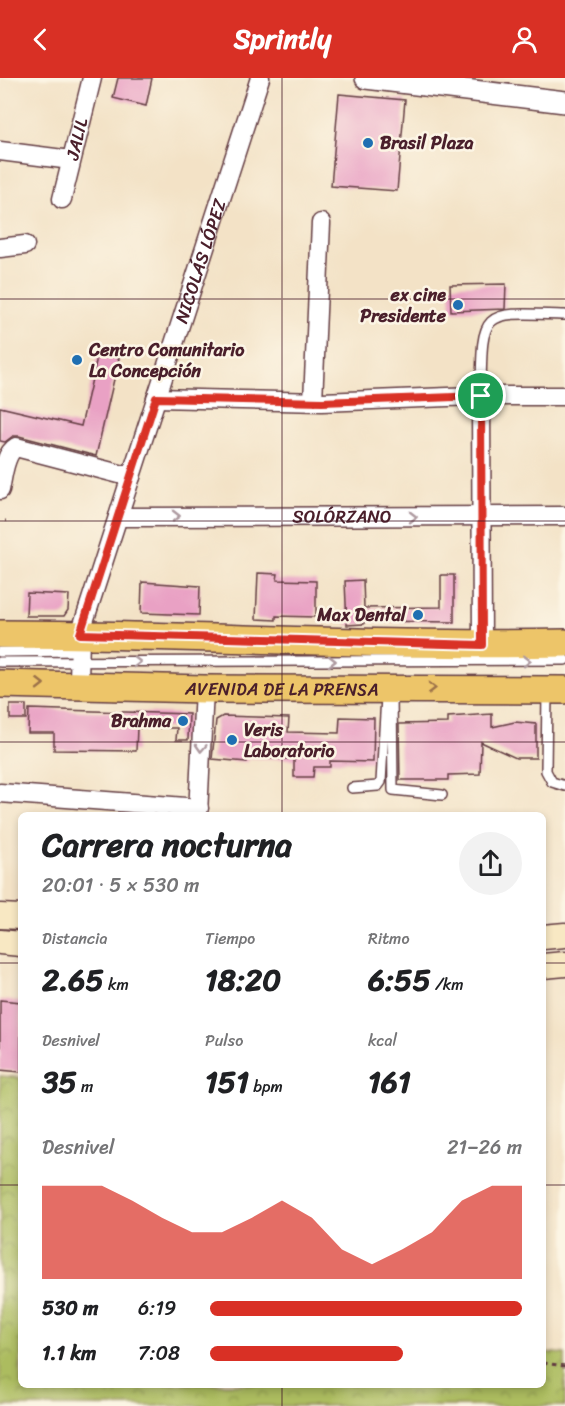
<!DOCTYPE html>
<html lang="es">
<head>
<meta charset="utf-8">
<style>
  body { margin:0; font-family:Sriracha,sans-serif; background:#f2f2f2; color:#202124; height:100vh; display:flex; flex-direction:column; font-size:22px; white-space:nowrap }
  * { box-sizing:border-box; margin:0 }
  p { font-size:20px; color:#757577 }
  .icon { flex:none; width:33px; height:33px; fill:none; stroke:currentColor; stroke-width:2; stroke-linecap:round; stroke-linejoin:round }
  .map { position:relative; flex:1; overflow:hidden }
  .sheet { position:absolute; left:18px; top:734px; width:528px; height:576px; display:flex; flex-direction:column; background:#fff; border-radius:9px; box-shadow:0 3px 9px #0003 }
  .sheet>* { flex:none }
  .pin { position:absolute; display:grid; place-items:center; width:51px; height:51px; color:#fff; margin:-26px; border:3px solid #fff; border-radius:50%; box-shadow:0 2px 6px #0007 }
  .round { display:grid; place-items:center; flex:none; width:63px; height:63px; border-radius:32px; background:#f2f2f2 }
  .overview { display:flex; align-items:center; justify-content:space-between; height:102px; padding:0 24px }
  h1 { font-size:33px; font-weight:700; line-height:45px }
  .metrics { display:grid; grid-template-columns:repeat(3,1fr); gap:9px; height:102px; padding:6px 24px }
  .metrics div { display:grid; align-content:center }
  .metrics b { font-size:30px; font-weight:700 }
  .metrics small { font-size:16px; font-weight:400 }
  .metrics p { font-size:16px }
  .chart { height:168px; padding:12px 24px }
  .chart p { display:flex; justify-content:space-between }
  .chart svg { width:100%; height:108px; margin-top:6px; fill:#d93025; opacity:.7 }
  ul { padding:0 24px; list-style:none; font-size:20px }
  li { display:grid; grid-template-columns:96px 72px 1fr; align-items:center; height:45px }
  li i { height:15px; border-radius:8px; background:#d93025 }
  header { display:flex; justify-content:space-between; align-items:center; height:78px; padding:0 24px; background:#d93025; color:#fff; font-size:27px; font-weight:700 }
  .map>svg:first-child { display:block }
</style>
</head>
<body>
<header><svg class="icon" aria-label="back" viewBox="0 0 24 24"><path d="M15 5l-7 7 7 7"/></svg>Sprintly<svg class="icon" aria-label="person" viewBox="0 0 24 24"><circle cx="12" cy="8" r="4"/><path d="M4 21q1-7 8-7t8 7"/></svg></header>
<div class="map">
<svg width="565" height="1328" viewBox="0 0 565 1328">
  <defs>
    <pattern id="park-crowns" width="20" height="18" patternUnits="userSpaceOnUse" patternTransform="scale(1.5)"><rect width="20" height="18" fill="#acbc5f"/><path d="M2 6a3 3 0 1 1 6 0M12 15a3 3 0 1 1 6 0" fill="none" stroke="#8e984f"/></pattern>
  </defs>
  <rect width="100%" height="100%" fill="#fcf5e5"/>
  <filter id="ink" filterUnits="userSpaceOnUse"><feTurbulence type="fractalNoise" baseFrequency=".0167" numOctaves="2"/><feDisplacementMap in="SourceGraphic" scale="12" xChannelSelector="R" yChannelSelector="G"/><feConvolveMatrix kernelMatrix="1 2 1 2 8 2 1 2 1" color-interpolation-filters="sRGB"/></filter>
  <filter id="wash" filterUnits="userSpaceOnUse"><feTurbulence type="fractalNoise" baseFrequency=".008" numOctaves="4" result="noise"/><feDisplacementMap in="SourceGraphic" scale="24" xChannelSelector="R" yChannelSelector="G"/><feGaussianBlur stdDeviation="1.35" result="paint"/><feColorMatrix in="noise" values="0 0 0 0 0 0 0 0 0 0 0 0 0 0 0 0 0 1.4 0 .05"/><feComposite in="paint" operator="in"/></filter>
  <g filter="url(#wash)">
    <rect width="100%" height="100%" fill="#f3e2c6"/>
    <polygon fill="url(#park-crowns)" stroke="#7b6e45" stroke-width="1.5" points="0,998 21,1000 21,1306 543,1306 543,1274 565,1276 565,1328 0,1328"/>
    <g id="blocks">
      <g fill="#e9a1c4">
        <polygon points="118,0 152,0 146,28 113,20"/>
        <polygon points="339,16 405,22 397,113 331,108"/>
        <polygon points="506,206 505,231 451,233 450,207"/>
        <polygon points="98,275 119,280 96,378 19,358 13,358 5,364 0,363 0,329 81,348"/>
        <polygon points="258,495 278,496 277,502 316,503 316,539 276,538 276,542 256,541"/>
        <polygon points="441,497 454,497 454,544 364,543 364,546 347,547 345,503 363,502 364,530 441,529"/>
        <polygon points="142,504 200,508 199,537 141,535"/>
        <polygon points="27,515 69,517 68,532 64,538 26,538"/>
        <rect x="10" y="627" width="16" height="14"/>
        <polygon points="29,631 189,636 188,662 176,662 177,650 137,650 136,673 54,672 54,655 28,655"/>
        <polygon points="492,636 492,649 515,644 536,646 536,680 516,680 481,664 480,696 448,697 448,702 400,702 399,646 448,645 448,639"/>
        <polygon points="223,638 289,640 288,654 339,655 340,639 374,640 373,684 330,683 330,689 314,689 313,699 294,699 294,681 248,680 247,684 212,681 216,642"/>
        <polygon points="0,922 21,924 21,994 0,992"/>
      </g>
    </g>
  </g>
  <g filter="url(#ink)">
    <use href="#blocks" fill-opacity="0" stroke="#633c42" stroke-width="1.5"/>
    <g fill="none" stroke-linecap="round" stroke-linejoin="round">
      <g stroke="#633c42" stroke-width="12">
        <g id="service">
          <path d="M481 318C482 231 479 234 565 237"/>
          <polyline points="0,574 79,573"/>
          <polyline points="0,584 565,582"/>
          <polyline points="547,614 546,693 552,704 565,708"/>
          <polyline points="392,615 393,712 442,717"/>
          <polyline points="352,710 378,708 381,704 386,619"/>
        </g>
      </g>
      <g stroke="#633c42" stroke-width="21">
        <g id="minor">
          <polyline points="0,73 71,82"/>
          <path id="s1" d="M62 121 92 0"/>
          <polyline points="0,170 25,167"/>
          <polyline points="481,318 482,567"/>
          <polyline points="156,320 322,324 473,318 565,318"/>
          <polyline points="313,323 321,145"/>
          <path d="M0 412C3 399 4 376 16 369L131 399"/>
          <path id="s2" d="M118 439 565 438"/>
          <path id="s3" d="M79 606 80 556 260 0"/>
          <polyline points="0,715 199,730"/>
          <polyline points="198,736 204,611"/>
        </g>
      </g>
      <g stroke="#633c42" stroke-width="24">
        <polyline id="tertiary" points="366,0 565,24"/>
      </g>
      <g stroke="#633c42" stroke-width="27">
        <g id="secondary">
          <polyline points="0,838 21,839"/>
          <polyline points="543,859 565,857"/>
          <polyline points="0,864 21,866"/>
          <polyline points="543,888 565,886"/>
        </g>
      </g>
      <g stroke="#633c42" stroke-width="30">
        <g id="primary">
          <path d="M0 556C188 556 376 569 565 565"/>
          <path id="s4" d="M0 606 204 611 565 612"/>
        </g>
      </g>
      <g stroke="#633c42" stroke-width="3" stroke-dasharray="4.5 4.5" stroke-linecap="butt">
        <polyline points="5,443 6,443"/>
        <polyline points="543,1285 565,1288"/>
      </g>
      <use href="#service" stroke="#fff" stroke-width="9"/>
      <use href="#minor" stroke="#fff" stroke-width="18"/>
      <use href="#tertiary" stroke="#fff" stroke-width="21"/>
      <use href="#secondary" stroke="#f8e8c3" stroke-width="24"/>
      <use href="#primary" stroke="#edc569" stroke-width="27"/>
    </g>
    <defs><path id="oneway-chevron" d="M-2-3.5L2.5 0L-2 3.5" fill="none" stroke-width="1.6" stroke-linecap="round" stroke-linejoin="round" transform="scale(1.5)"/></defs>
    <g stroke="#ae9aa0">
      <use href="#oneway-chevron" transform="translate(176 438)"/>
      <use href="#oneway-chevron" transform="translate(413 439)"/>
      <use href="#oneway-chevron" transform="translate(332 583)"/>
      <use href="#oneway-chevron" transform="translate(527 583) rotate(-1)"/>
      <use href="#oneway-chevron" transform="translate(137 584)"/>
      <use href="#oneway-chevron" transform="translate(201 670) rotate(93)"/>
    </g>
    <g stroke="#9c724a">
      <use href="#oneway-chevron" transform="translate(40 606)"/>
      <use href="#oneway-chevron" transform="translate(432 610)"/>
    </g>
  </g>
  <g fill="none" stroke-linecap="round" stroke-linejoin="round" filter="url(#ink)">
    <g stroke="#fff" stroke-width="12">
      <polygon id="route" points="481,318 482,567 80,556 156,320 322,324"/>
    </g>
    <use href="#route" stroke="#d93025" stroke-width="8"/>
  </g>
  <path fill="none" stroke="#4a1f2b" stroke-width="1.5" stroke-opacity="0.55" d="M282 0V736M0 221H565M0 443H565M0 664H565M0 885H21M543 885H565M0 1107H21M543 1107H565M282 1306V1328"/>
  <g fill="#1f6fb2" stroke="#fcf5e5" stroke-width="2">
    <circle cx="368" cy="65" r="6"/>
    <circle cx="458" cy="227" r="6"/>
    <circle cx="77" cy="282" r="6"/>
    <circle cx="418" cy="537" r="6"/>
    <circle cx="183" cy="643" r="6"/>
    <circle cx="232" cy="662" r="6"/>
  </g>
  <g text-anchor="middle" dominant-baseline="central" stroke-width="5" stroke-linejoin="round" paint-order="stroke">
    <g font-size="18" fill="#4a1f2b" stroke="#fcf5e5">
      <text stroke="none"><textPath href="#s1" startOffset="62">JALIL</textPath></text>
      <text stroke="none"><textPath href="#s3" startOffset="442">NICOLÁS LÓPEZ</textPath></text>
      <text stroke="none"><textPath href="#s2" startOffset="224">SOLÓRZANO</textPath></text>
      <text stroke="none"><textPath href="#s4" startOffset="282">AVENIDA DE LA PRENSA</textPath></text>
    </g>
    <g font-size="18" font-weight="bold" fill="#4a1f2b" stroke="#fcf5e5" text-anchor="start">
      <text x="380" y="65">Brasil Plaza</text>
      <text x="446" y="217" text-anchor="end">ex cine<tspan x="446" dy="21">Presidente</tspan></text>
      <text x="89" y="272">Centro Comunitario<tspan x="89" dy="21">La Concepción</tspan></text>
      <text x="406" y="537" text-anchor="end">Max Dental</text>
      <text x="171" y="643" text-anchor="end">Brahma</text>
      <text x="244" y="652">Veris<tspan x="244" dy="21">Laboratorio</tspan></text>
    </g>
  </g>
</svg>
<div class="pin" style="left:481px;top:318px;background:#1e9e55"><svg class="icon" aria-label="arrive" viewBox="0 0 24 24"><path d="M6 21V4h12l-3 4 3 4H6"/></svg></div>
<section class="sheet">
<div class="overview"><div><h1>Carrera nocturna</h1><p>20:01 · 5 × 530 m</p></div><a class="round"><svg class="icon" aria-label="share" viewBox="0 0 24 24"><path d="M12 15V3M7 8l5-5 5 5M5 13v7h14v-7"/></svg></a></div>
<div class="metrics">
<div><p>Distancia</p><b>2.65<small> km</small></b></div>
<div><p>Tiempo</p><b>18:20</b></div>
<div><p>Ritmo</p><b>6:55<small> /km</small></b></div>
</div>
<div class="metrics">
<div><p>Desnivel</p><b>35<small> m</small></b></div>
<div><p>Pulso</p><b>151<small> bpm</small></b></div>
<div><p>kcal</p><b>161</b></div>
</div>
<div class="chart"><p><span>Desnivel</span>21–26 m</p>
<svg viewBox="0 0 160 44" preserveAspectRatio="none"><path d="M0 44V6L10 6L20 6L30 12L40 19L50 25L60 25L70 19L80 12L90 19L100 32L110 38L120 32L130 25L140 12L150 6L160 6V44z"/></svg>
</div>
<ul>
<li><b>530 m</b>6:19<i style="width:100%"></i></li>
<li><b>1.1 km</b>7:08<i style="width:62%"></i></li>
</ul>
</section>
</div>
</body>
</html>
